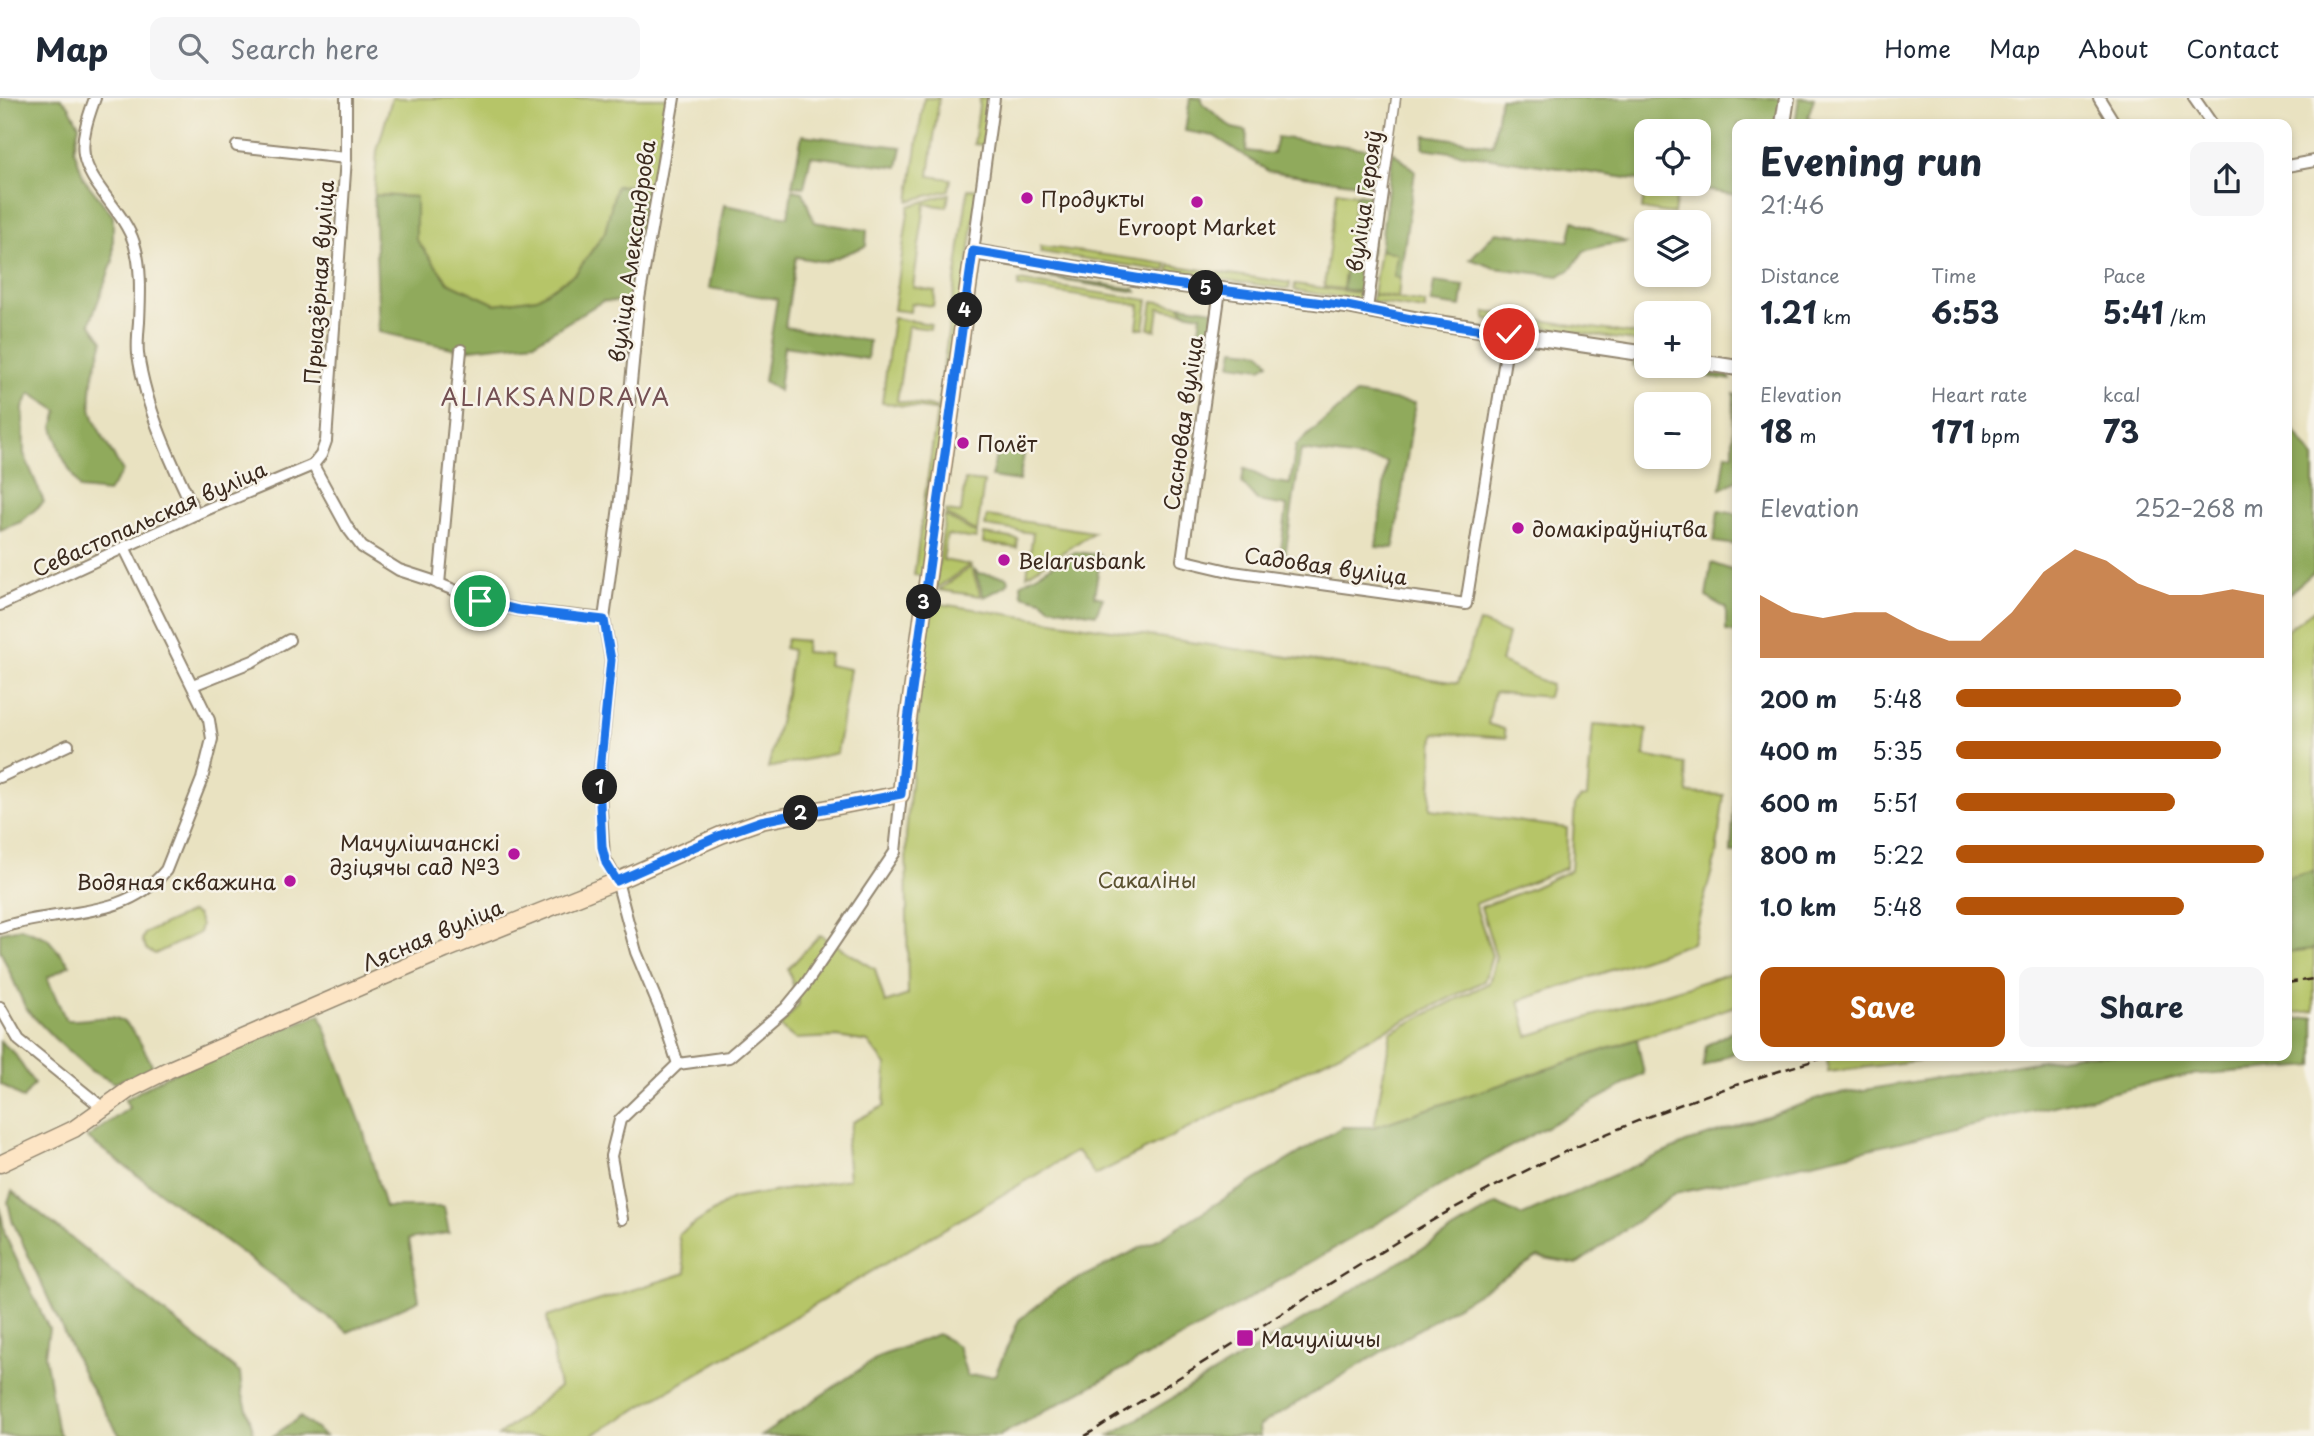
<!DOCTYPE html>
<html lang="en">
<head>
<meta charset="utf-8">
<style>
  body { margin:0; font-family:"Playpen Sans",sans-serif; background:#f6f6f7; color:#1f2937; height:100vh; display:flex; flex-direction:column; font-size:26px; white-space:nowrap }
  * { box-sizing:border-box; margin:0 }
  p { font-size:23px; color:#747a83 }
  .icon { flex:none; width:38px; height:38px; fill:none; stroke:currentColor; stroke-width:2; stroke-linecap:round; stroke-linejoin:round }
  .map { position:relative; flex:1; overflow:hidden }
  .sheet { position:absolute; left:1732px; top:21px; width:560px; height:942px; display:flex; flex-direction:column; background:#fff; border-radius:14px; box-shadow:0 4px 10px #0003 }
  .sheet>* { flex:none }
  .fabs { position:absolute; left:1634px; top:21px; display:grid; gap:14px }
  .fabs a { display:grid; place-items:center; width:77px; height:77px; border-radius:14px; background:#fff; box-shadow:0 4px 10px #0003; font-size:35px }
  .pin { position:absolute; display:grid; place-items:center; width:60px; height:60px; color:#fff; margin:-30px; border:4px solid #fff; border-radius:50%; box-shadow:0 2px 7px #0007 }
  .km { position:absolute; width:35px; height:35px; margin:-18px; border-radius:50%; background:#222; color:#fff; font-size:19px; line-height:35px; text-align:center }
  .round { display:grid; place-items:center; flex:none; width:74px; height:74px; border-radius:14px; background:#f6f6f7 }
  .summary { display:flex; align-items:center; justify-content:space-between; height:119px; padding:0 28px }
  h1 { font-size:38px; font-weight:700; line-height:52px }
  .figures { display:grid; grid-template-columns:repeat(3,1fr); gap:10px; height:119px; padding:7px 28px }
  .figures div { display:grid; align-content:center }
  .figures b { font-size:30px; font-weight:700 }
  .figures small { font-size:19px; font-weight:400 }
  .figures p { font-size:19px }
  .chart { height:196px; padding:14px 28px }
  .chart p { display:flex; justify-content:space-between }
  .chart svg { width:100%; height:126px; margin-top:7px; fill:#b45309; opacity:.7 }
  .primary-button { display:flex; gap:14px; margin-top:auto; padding:14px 28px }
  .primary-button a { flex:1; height:80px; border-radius:14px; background:#b45309; color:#fff; font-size:28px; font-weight:700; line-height:80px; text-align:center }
  .primary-button a+a { background:#f6f6f7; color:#1f2937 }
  ul { padding:0 28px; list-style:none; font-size:23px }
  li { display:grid; grid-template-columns:112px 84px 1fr; align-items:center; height:52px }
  li i { height:18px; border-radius:9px; background:#b45309 }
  header { display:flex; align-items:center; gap:42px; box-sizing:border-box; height:98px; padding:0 35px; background:#fff; border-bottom:2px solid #e0e1e3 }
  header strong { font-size:33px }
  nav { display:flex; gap:38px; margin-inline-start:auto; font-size:24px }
  .search { width:490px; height:63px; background:#f6f6f7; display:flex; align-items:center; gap:18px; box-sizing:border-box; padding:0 24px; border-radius:14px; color:#747a83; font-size:26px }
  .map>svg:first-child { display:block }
</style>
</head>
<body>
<header>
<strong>Map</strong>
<div class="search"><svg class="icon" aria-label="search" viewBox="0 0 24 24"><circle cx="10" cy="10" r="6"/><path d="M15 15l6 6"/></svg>Search here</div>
<nav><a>Home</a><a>Map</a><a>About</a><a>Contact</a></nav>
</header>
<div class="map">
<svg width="2314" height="1338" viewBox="0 0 2314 1338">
  <rect width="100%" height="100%" fill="#f7f3e8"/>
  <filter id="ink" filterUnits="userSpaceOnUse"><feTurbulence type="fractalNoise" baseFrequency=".0143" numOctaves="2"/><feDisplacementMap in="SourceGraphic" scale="14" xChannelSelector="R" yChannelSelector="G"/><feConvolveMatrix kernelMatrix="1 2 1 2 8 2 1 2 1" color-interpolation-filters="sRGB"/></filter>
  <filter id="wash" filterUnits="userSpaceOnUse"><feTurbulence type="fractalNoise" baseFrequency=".00686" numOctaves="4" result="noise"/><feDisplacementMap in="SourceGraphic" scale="28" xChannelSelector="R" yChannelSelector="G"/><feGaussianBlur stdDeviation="1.57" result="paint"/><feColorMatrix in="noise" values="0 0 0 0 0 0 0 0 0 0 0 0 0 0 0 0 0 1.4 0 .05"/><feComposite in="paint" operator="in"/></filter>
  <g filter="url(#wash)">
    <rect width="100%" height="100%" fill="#e9e2c1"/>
    <g fill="#b6c568" stroke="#787843" stroke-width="2">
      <polygon points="392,0 670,0 652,87 617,88 605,134 576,175 537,200 495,206 448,184 416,141 416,99 374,97 377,53"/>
      <polygon points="924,0 939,0 929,78 951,81 949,92 909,103"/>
      <polygon points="980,0 990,0 983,47 974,46"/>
      <polygon points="1645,90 1677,95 1674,116 1642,111"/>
      <polygon points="968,91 978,92 960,222 950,220"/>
      <polygon points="1337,93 1356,96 1343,191 1324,189"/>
      <polygon points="949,96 947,109 925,106 913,189 935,193 933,208 911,205 910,214 894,212 909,108"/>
      <polygon points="1041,148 1167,166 1166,173 1041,154"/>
      <polygon points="1380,152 1398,155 1394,179 1400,180 1398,200 1373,196"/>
      <polygon points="1170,167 1290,185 1289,191 1169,174"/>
      <polygon points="1019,183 1148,202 1144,231 1137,230 1140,207 1018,189"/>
      <polygon points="1295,186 1365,196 1364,203 1294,192"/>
      <polygon points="1373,197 1425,205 1425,212 1372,204"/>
      <polygon points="1153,203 1180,207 1184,214 1159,210 1156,232 1149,231"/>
      <polygon points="1486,214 1647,238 1647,245 1485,221"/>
      <polygon points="893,220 931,226 930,231 908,228 897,303 935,309 935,312 882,305"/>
      <polygon points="949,228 959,230 939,375 927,385"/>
      <polygon points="938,380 924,478 914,477 926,390"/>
      <polygon points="965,382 984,384 977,434 946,416 946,413 961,415"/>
      <polygon points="945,418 977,436 976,441 947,437 943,462 970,467 935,491"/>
      <polygon points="987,418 1094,434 1027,477 1033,435 985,428"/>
      <polygon points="984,436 1018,441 1017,450 983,445"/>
      <polygon points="971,469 981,498 939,492"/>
      <polygon points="928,504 1458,585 1479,524 1508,536 1501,564 1551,587 1548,599 1494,594 1488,626 1504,631 1506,640 1434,635 1430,711 1567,730 1566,770 1475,806 1492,858 1484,883 1095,1077 1077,1053 591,1338 498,1338 559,1289 547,1219 686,1175 678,1137 732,1101 849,1081 846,1046 853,1024 884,1008 886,967 868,944 837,939 795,941 780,929 799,906 788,871 820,837 875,871 885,905 908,897 906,738"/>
      <polygon points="2314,512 2314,913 2287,916 2287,532"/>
      <polygon points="787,541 806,543 805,554 830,556 828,567 850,571 837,655 768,670 786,596 792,552 784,550"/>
      <polygon points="1593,627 1647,631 1644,658 1685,666 1688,695 1724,697 1716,758 1692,845 1519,903 1528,938 1731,875 1738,897 1738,907 1374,1029 1391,934 1489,885 1496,859 1481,809 1530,791 1571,772 1575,706 1581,700 1587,699"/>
      <polygon points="191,814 197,817 201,827 199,835 155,856 147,852 142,842 145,835"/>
      <polygon points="1827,957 1961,957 1828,974"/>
    </g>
    <g fill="#90aa5c" stroke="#666a3d" stroke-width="2">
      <path d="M0 0H61L69 8 79 27 74 51 84 81 113 118V163L90 225 103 243C97 263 89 287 91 308 92 325 114 358 123 373L108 394 80 391 61 356 53 329 58 313 30 295 23 310 24 356 44 404 21 424 0 432Z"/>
      <polygon points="1190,0 1202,0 1202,5 1232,30 1247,33 1246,53 1273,56 1277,39 1384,53 1379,89 1268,73 1214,38 1185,33"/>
      <polygon points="1500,0 1782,0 1778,26 1738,26 1738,97 1663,86 1699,86 1699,33 1647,33 1647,83 1423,50 1425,37 1493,47"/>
      <polygon points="1799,0 1814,0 1808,19 1820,26 1795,26"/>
      <polygon points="802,37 902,49 898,69 811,58 804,89 792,88"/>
      <polygon points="1393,54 1415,73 1400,180 1394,179 1397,155 1380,152"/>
      <polygon points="652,87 634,204 603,203 535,244 461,252 379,234 374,97 416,99 416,141 448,184 495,206 537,200 576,175 605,134 616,88"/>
      <polygon points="792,92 803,94 814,124 867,132 866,148 825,164 796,159 785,229 869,243 867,261 784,248 779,293 764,283 777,201 709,190 724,107 788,119"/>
      <polygon points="1356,96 1379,99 1365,195 1343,191"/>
      <polygon points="1574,123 1626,144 1601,148 1584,153 1571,171 1559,178 1495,170 1470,161 1496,134 1569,143"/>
      <polygon points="1021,174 1135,191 1137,194 1021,176"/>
      <polygon points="1434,184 1464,188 1461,209 1431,205"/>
      <polygon points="1180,207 1214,212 1210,241 1198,239 1201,217 1184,214"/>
      <polygon points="1234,251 1261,254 1269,265 1261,270 1231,266"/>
      <polygon points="1634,263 1647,265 1647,268 1665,268 1729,278 1731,282 1633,268"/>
      <polygon points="1356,296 1415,305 1394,450 1376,449 1387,364 1301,352 1285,458 1280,458 1287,408 1258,403 1242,385 1244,370 1270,383 1290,386 1296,347"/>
      <polygon points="1734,296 1738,297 1738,382 1721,391 1726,355 1733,356"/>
      <polygon points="2287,323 2314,360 2314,474 2287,497"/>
      <polygon points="998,350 1024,356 1019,383 991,379"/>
      <polygon points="1718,413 1738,416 1738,447 1714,444"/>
      <polygon points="1075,454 1101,457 1094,498 1103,500 1096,516 1050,509 1042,502 1022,497 1021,486"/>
      <polygon points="1711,465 1738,474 1738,535 1726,533 1726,510 1706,499"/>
      <polygon points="974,471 978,475 1006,479 1009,483 1006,488 984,499"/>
      <polygon points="1736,676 1738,677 1738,754 1731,755"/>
      <polygon points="2314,773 2314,851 2287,854 2287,780"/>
      <path d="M21 830 47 840 70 867 47 880 66 922C82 923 96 919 111 919 131 920 145 953 153 969L115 985 91 973 54 940 26 911 0 852V834Z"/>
      <polygon points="320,916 362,1028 385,1109 444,1109 449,1135 409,1141 419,1202 348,1234 87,1040 129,1010 125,1002 166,978"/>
      <polygon points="2314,919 2314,968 2188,977 1675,1096 1577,1166 1538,1159 1259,1328 1260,1338 1109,1338 1497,1106 1521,1118 1686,1045 1827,998 2078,957 2287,957 2287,923"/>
      <polygon points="1738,930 1738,953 1703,969 1706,948"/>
      <polygon points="1637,941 1644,976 1469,1071 1197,1231 999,1338 761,1338 880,1258 938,1236 958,1248 967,1278 995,1277 1019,1222 1058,1191 1160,1140 1342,1029 1374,1029"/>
      <polygon points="0,943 14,955 34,986 23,1001 0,985"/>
      <polygon points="12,1093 240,1275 242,1294 254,1335 250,1338 120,1338 84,1278 12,1122 8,1104"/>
      <polygon points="0,1109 5,1137 49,1231 45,1257 57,1330 61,1338 0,1338"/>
      <polygon points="300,1319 325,1338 273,1338"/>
    </g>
  </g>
  <g filter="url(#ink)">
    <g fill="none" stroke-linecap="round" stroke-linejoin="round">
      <g stroke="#928670" stroke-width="11">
        <polyline id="pedestrian" points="1383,95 1396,0"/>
      </g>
      <g stroke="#928670" stroke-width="14">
        <g id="minor">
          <path d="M95 0C89 17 81 38 84 57 89 87 124 113 134 145 142 169 140 199 139 224 138 235 137 246 138 256 146 312 172 366 196 416"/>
          <polyline points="674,0 639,201 620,401 604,521 611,562 599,683 604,759 617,783 636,854 660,911 678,966"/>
          <polyline points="2099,0 2115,26"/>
          <polyline points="2194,0 2212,26"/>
          <polyline points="237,48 346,60"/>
          <polyline points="2287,68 2314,63"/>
          <polyline points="973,154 994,0"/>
          <polyline points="1220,192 1182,462 1233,474 1466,506 1509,236"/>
          <polyline points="1367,211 1383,95"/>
          <polyline points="313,367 321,357 326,343 346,60 346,0"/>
          <polyline points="313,367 347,429 362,449 399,472 430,482 480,503 518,512 604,521"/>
          <polyline points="439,486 461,252"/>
          <polyline points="0,507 196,416 313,367"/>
          <polyline points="193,587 253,563 289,542"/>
          <polyline points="0,679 68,647"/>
          <path d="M0 830C56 810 124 824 166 772L202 681 212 641 209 622 125 451"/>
          <polyline points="0,909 19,942 103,1010"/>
          <polyline points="622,1121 611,1058 620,1022 678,966 729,959 786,910 805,887 895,754 901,696"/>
        </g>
      </g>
      <g stroke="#928670" stroke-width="18">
        <g id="tertiary">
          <polyline points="1783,26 1787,0"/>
          <polyline points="973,154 1166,185 1347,208 1425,223 1647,256"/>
          <polyline points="1699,264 1738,270"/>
        </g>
      </g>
      <g stroke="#928670" stroke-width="19">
        <polyline id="secondary" points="0,1066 74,1031 130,991 168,972 445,852 617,783 721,737 761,723 901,696 908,622 973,154"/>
      </g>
      <use href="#pedestrian" stroke="#fff" stroke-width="8"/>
      <use href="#minor" stroke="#fff" stroke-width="10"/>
      <use href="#tertiary" stroke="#fff" stroke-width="14"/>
      <use href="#secondary" stroke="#fde5c5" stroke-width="16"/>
      <g stroke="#3b2a1e" stroke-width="2.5" stroke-dasharray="10 5" stroke-linecap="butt">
        <polyline points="2287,885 2314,881"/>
        <path d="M1085 1338 1416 1132C1516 1073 1622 1025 1733 988 1766 977 1800 966 1835 957"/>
      </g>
    </g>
  </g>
  <g fill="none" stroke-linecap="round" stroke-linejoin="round" filter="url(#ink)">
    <g stroke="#fff" stroke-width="14">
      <polyline id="route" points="480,503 518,512 604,522 611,562 599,683 602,749 606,765 617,783 721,737 761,723 901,696 908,622 973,153 1166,185 1347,208 1416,222 1509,236"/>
    </g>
    <use href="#route" stroke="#1a73e8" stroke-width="9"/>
  </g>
  <g fill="#b5179e" stroke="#f7f3e8" stroke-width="2.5">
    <circle cx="1027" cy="100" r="7"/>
    <circle cx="1197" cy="104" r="7"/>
    <circle cx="963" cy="345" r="7"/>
    <circle cx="1518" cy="430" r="7"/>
    <circle cx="1004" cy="462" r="7"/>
    <circle cx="514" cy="756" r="7"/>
    <circle cx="290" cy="783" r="7"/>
    <rect x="1236" y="1231" width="18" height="18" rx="3.5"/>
  </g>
  <g text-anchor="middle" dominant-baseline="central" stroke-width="5" stroke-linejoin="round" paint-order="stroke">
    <g font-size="21" fill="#3b2a1e" stroke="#f7f3e8" text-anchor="start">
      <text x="1041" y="100">Продукты</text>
      <text x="1197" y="128" text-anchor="middle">Evroopt Market</text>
      <text x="977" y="345">Полёт</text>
      <text x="1532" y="430">домакіраўніцтва</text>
      <text x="1018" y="462">Belarusbank</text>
      <text x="500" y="744" text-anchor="end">Мачулішчанскі<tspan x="500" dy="24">дзіцячы сад №3</tspan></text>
      <text x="276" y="783" text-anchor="end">Водяная скважина</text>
      <text x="1261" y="1240">Мачулішчы</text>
    </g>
    <g font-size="21" fill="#3b2a1e" stroke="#f7f3e8">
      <text transform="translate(1363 103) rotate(-82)">вуліца Герояў</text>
      <text transform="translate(631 153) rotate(-82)">вуліца Александрова</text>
      <text transform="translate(318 184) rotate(-86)">Прыазёрная вуліца</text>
      <text transform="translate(1182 325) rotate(-82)">Сасновая вуліца</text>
      <text transform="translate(149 420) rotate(-24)">Севастопальская вуліца</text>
      <text transform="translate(1326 467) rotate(8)">Садовая вуліца</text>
      <text transform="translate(432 836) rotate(-23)">Лясная вуліца</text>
    </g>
    <g font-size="21" fill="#5a5130" stroke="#f7f3e8">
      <text x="1147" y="781">Сакаліны</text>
    </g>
    <g font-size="23" letter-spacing="2" fill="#745053" stroke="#f7f3e8">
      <text x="556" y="298">ALIAKSANDRAVA</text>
    </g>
  </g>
</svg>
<div class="fabs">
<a><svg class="icon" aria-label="locate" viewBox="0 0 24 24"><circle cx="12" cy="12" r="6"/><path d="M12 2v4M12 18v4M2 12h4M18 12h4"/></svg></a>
<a><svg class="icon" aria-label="layers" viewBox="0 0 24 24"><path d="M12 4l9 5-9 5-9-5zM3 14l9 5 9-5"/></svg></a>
<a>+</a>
<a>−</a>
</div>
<div class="pin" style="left:480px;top:503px;background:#1e9e55"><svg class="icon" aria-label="arrive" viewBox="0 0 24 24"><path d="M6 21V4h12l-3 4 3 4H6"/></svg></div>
<div class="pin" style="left:1509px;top:236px;background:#d93025"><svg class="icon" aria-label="check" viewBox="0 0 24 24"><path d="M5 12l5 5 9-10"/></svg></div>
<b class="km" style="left:600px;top:689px">1</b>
<b class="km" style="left:801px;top:715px">2</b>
<b class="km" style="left:924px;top:504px">3</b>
<b class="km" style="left:965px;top:212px">4</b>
<b class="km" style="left:1206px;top:190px">5</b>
<section class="sheet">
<div class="summary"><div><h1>Evening run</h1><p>21:46</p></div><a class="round"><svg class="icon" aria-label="share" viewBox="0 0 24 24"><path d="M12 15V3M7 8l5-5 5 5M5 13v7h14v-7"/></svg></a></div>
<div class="figures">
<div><p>Distance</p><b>1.21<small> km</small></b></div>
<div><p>Time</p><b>6:53</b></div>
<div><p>Pace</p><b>5:41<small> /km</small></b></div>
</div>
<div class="figures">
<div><p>Elevation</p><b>18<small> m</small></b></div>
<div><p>Heart rate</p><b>171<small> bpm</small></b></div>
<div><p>kcal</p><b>73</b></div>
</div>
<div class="chart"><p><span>Elevation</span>252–268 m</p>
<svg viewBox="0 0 160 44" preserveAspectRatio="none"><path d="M0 44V22L10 28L20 30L30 28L40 28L50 34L60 38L70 38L80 28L90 14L100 6L110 10L120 18L130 22L140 22L150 20L160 22V44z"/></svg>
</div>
<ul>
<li><b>200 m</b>5:48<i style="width:73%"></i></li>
<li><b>400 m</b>5:35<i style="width:86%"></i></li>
<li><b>600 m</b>5:51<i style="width:71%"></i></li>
<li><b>800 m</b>5:22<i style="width:100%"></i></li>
<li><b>1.0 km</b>5:48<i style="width:74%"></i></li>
</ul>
<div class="primary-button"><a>Save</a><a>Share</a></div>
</section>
</div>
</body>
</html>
